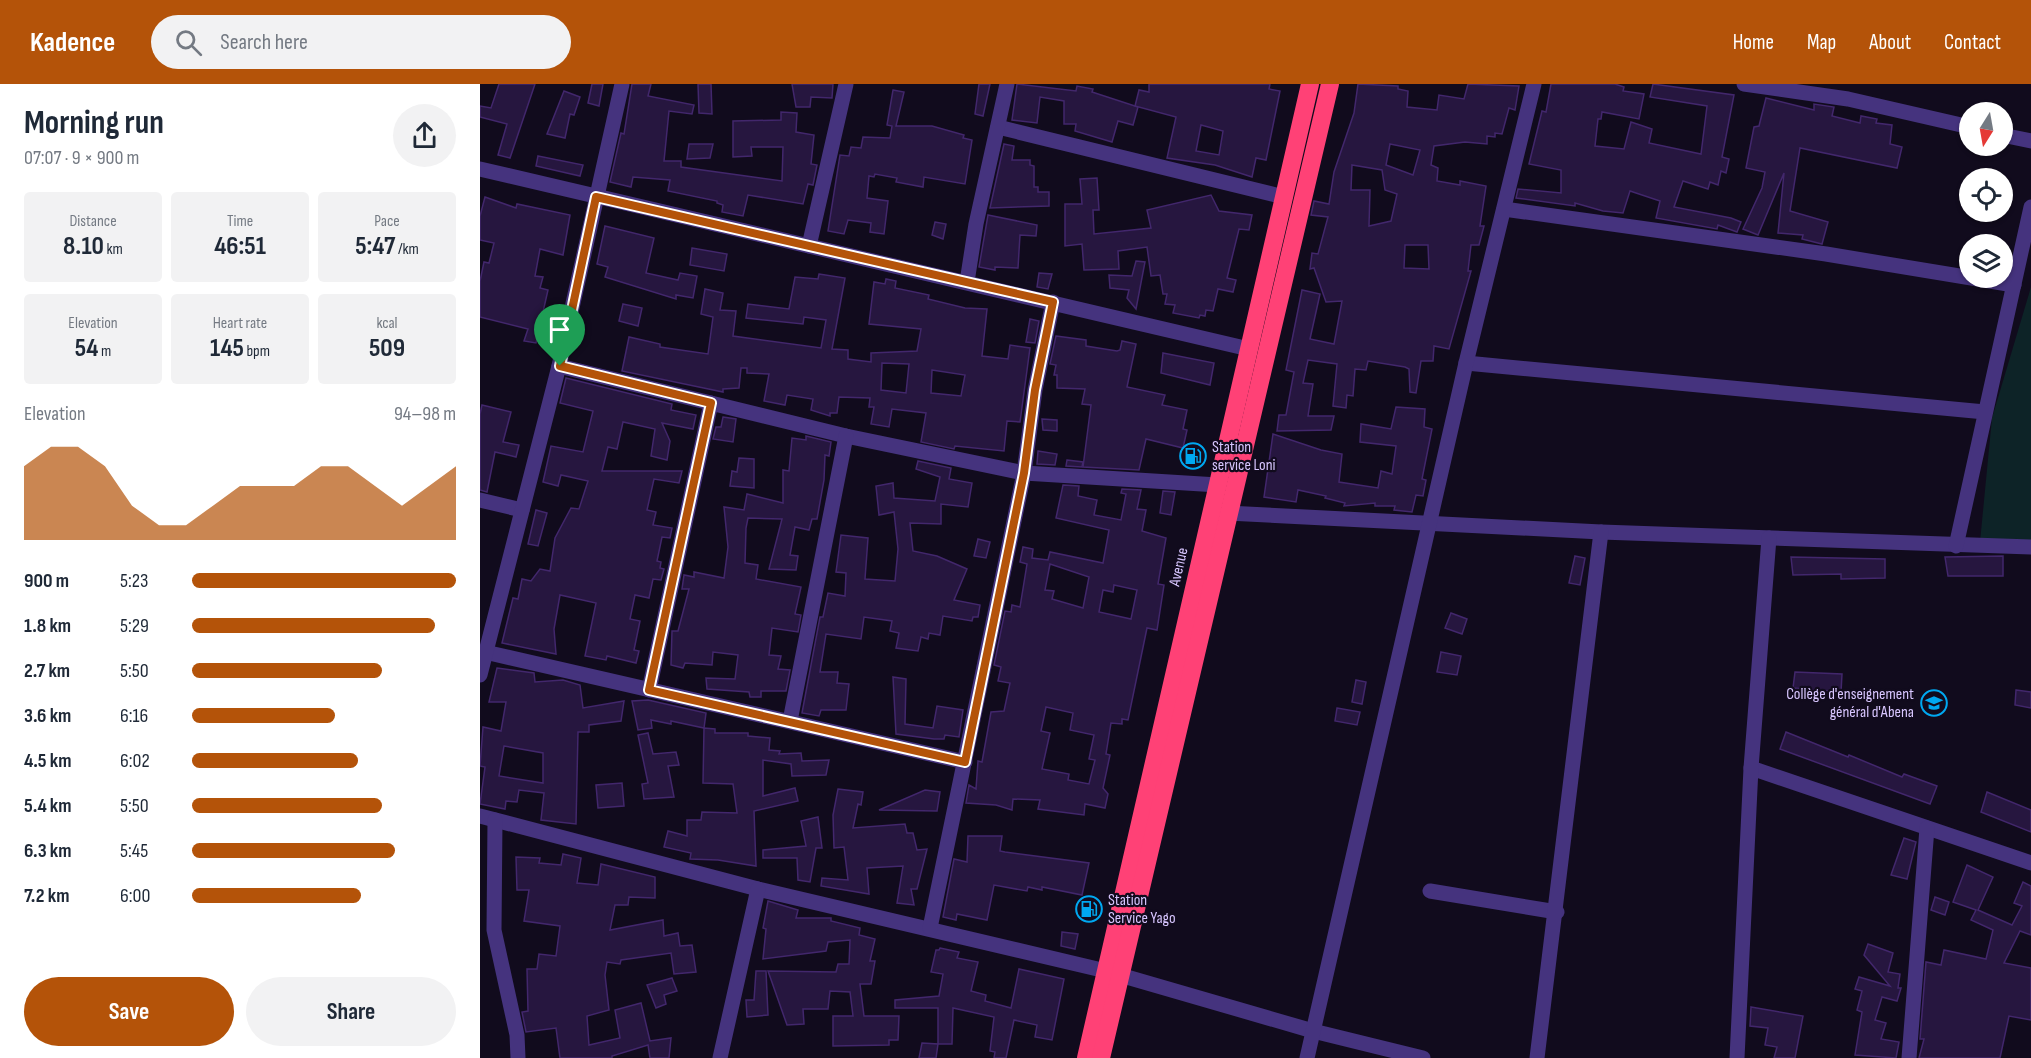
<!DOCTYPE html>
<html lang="en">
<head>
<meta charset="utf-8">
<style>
  body { margin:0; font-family:"Sofia Sans Condensed",sans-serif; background:#f2f2f3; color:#1f2937; height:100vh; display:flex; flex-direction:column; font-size:22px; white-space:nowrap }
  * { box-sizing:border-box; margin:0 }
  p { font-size:20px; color:#747a83 }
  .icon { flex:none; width:33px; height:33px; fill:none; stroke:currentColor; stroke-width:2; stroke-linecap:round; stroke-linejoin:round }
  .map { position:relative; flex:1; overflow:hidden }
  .sheet { display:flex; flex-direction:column; background:#fff; width:480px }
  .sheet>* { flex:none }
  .needle { width:39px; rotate:191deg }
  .buttons { position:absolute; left:1479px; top:18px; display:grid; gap:12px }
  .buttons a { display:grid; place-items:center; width:54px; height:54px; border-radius:50%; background:#fff; box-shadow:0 2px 4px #0004; font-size:30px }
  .pin { position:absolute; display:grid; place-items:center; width:51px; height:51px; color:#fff; margin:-62px -26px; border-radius:50% 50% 50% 0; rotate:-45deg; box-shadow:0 0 6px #0007 }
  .pin .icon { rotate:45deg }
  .round { display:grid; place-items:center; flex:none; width:63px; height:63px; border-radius:32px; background:#f2f2f3 }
  .headline { display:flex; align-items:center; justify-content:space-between; height:102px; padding:0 24px }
  h1 { font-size:33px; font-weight:700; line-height:45px }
  .figures { display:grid; grid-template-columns:repeat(3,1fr); gap:9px; height:102px; padding:6px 24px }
  .figures div { display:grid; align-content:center; border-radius:6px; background:#f2f2f3; text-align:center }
  .figures b { font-size:26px; font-weight:700 }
  .figures small { font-size:16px; font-weight:400 }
  .figures p { font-size:16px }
  .chart { height:168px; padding:12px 24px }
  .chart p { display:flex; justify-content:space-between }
  .chart svg { width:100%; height:108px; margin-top:6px; fill:#b45309; opacity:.7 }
  .cta { display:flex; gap:12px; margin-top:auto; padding:12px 24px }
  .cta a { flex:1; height:69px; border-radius:36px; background:#b45309; color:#fff; font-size:24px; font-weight:700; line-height:69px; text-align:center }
  .cta a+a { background:#f2f2f3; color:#1f2937 }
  ul { padding:0 24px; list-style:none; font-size:20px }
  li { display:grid; grid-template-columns:96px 72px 1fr; align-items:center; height:45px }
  li i { height:15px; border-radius:8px; background:#b45309 }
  header { display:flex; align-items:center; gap:36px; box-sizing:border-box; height:84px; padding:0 30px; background:#b45309; color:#fff }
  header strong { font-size:28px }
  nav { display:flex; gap:33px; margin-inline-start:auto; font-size:21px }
  .search { width:420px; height:54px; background:#f2f2f3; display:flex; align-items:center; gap:15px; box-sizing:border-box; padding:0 21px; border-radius:33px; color:#747a83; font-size:22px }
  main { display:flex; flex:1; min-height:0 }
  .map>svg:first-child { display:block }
</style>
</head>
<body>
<header>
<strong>Kadence</strong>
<div class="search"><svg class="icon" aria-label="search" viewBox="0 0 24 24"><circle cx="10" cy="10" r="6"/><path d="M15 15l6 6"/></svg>Search here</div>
<nav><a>Home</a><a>Map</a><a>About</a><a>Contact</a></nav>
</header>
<main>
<section class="sheet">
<div class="headline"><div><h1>Morning run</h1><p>07:07 · 9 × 900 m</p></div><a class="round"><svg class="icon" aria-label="share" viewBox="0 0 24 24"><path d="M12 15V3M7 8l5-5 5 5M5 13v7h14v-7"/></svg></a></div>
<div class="figures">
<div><p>Distance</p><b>8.10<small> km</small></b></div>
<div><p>Time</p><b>46:51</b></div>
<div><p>Pace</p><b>5:47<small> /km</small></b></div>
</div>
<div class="figures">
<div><p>Elevation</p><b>54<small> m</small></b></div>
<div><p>Heart rate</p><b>145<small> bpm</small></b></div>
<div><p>kcal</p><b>509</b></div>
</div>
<div class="chart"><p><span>Elevation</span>94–98 m</p>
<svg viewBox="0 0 160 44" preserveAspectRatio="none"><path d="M0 44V14L10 6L20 6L30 14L40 30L50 38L60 38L70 30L80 22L90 22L100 22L110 14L120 14L130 22L140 30L150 22L160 14V44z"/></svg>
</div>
<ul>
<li><b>900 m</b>5:23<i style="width:100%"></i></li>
<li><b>1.8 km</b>5:29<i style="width:92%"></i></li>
<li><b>2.7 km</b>5:50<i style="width:72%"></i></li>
<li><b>3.6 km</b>6:16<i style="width:54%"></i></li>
<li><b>4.5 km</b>6:02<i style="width:63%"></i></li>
<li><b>5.4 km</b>5:50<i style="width:72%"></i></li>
<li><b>6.3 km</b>5:45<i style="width:77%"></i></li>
<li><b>7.2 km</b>6:00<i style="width:64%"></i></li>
</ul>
<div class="cta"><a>Save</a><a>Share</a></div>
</section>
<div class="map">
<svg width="1551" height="974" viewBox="0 0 1551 974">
  <rect width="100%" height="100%" fill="#110b1d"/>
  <polygon fill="#0d2327" points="1551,203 1551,457 1500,458 1512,334"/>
  <g fill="#26163f" stroke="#42276c" stroke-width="1.5" fill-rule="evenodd">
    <polygon points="19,0 55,0 30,74 18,71 27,40 0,33 0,22 11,24"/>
    <polygon points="112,0 123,0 119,22 108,19"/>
    <polygon points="152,0 171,0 168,12 214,21 212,30 189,27 184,77 201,77 201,83 302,97 303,63 271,63 272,72 253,73 253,37 301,36 301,28 317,29 316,48 334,51 331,80 337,81 333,101 328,100 323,120 268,111 263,132 242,128 243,121 237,119 237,117 188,107 190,96 153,93 151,103 130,98 141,49 144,50"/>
    <polygon points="218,0 231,0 232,30 219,29"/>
    <polygon points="312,0 353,0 352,14 331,13 330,23 316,23"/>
    <polygon points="499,0 510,0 503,32 495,30"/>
    <polygon points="537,0 596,7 597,2 613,5 612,8 658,23 653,41 638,37 632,58 595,47 596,40 584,40 584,17 560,13 557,39 532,36"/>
    <path d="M669 0H790L789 5 800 7 786 76 776 74 772 93 735 81 687 74 696 33 655 22 659 6 669 8ZM721 41 743 47 739 71 716 67Z"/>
    <path d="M878 0 918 2V5L928 7 927 23 957 26 959 11 984 15 988 0 1039 2 1035 26 1029 24 1022 50 1015 49V53L1007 52V60L985 58 954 62 951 81 958 84 957 97 980 101V97L1006 102 1000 142H1004L999 161H991L988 187H991L969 265 954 262 953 277H941L936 309 930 308 929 285 925 283 888 277 886 286 875 285 873 312 867 311 866 324 853 322 857 280 828 276 823 299 833 300 828 332H854L851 346 797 347 799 331H806L814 288 806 286 822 206 840 210 830 255 854 260 862 217 846 218 834 184 830 185 832 169 838 170 848 133 831 131 834 117 849 120 854 88 874 29ZM910 60 940 66 933 91 906 81ZM872 81 902 86 905 106 917 110 911 137 889 142 890 106H871ZM925 161H948L949 185 924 184Z"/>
    <polygon points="1071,0 1135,0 1144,3 1143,7 1164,10 1159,35 1122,28 1121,35 1118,35 1115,62 1144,65 1151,38 1172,45 1169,59 1221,70 1227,22 1170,13 1173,0 1254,11 1242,73 1249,75 1246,89 1241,87 1238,101 1230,98 1228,105 1203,97 1194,123 1251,134 1261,138 1257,148 1238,141 1237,145 1176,134 1180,117 1150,107 1143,129 1123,127 1095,119 1095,122 1036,114 1038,105 1081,109 1081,86 1049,80 1062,27 1066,28"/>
    <polygon points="413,6 424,8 416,42 452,42 484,51 483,54 492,56 485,100 444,93 443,103 416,98 417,94 395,90 394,93 389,92 387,114 408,117 404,150 390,148 391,139 368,136 364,150 348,147 360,71 369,72 371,63 381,64 383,53 410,54 412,42 407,41"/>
    <polygon points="84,7 100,13 94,31 90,30 85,54 67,50"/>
    <polygon points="1286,14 1334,26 1334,20 1354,23 1352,32 1380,39 1381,32 1397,35 1396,39 1412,41 1410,60 1422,63 1417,84 1320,64 1310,127 1348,138 1342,160 1322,155 1323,151 1298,149 1304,89 1278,151 1263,145 1282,104 1285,88 1266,84 1274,43 1279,42"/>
    <polygon points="209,60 233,60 230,74 207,75"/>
    <polygon points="524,60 534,62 532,76 550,76 550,81 554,82 554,103 558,103 558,108 569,108 569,122 510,124"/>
    <polygon points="58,72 103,81 100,92 56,82"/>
    <polygon points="617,94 619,126 613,126 614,150 671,144 667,126 731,111 739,127 772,131 769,146 759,145 747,194 756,196 753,208 738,205 733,227 726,226 725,232 720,231 719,234 693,229 695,221 685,220 687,210 683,210 680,191 671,192 667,163 638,167 639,185 604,186 602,160 585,162 585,120 602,120 600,95"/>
    <polygon points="5,113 36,124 37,120 90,131 83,171 60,165 55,192 63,193 60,204 68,206 56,259 44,257 48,245 0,233 0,197 4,178 9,179 14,159 0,156 0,132"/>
    <polygon points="508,131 557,141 556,152 540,151 538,184 515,183 515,186 499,183"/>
    <polygon points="455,138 466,140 463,155 452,151"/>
    <polygon points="125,142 174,154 166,189 198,196 200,189 217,192 213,214 196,211 196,215 125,193 128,183 117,180"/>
    <polygon points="212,164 247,170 244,187 210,181"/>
    <polygon points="656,177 665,178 656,225 647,214 649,206 630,204 629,191 652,192"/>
    <polygon points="559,189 572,190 568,205 557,203"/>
    <path d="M339 190 365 194 352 265 368 266V275L391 278V269L437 267 441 245 389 240 394 198 405 200 406 195 416 197 415 204 449 211 448 215 485 224 507 225 502 272 528 275 530 261 550 264 540 338 527 337 524 367 475 362 474 365 441 358 446 329 412 325 409 343 391 340 394 323H389L390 314 359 313 357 329H350V332L331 326 333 315 307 311 305 321 284 317 289 290 267 289V284H261L259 304 243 305V308L142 287 149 253 180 260V263L228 270 233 233 221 230 225 205 243 209 240 226 256 227 253 252 341 264 346 236 324 233 323 240 266 234 268 220 309 225 315 193 338 195ZM402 279 429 280 426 309 401 306ZM452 286 485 291 481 312 451 309Z"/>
    <polygon points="143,220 162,224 158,242 139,237"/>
    <polygon points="550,235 559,237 555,259 546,258"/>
    <polygon points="576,252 606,256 606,262 637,267 640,266 642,257 656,260 647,303 685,311 682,321 707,326 703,345 707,346 703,364 666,355 659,386 603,383 611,321 602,320 605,305 577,304 577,291 574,291 576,281 570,280"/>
    <polygon points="683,269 734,279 730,301 681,289"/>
    <polygon points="86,294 192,320 191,326 216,331 213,345 182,339 190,357 187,376 171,372 175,345 143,338 137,365 128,363 122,387 202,387 199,399 174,395 167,426 176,428 173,441 192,444 190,454 182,453 177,477 181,478 180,484 184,485 181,496 173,495 169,514 155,511 150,535 160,537 154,566 159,567 156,579 127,572 126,576 105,572 116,519 80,511 74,545 76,570 22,559 33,514 38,515 42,495 51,497 60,485 70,487 75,454 91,424 99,425 108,397 81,391 78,402 63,398 71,362 103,368 113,327 80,319"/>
    <polygon points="2,321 31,328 23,358 39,361 36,373 15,368 7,408 0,406 0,330"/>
    <polygon points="916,323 945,325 944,343 952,345 942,395 946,396 943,412 936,411 932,428 914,426 915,422 895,422 895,419 864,422 865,419 845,414 846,412 818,406 816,418 784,413 793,350 841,366 862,370 859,398 898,404 901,387 912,390 916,362 880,358 881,340 911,345"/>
    <polygon points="243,333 256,335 253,358 233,355 236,343 241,343"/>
    <polygon points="562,335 577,336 577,347 563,346"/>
    <polygon points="326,352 351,358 349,372 345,371 344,396 337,435 332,435 329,446 315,443 310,471 318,472 316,486 289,485 302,435 268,434 266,444 265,479 278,481 276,495 321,503 315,530 321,531 318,548 292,544 289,571 301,572 298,585 310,586 306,607 281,607 281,613 270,613 269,608 227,605 226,594 255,595 258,571 233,568 232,581 205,579 203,584 191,581 192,547 198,547 209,505 202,505 204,491 214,493 214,488 244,494 248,463 244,423 264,426 267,410 303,419 303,386 309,387 312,354 326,356"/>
    <polygon points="558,367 577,370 575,381 557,380"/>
    <polygon points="259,374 274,375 274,404 250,402 252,387 257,388"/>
    <polygon points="587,376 603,378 602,383 586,382"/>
    <polygon points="438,377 471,384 469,395 492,399 488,423 461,420 461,440 430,439 433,467 457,472 487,485 474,516 500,521 498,533 493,533 492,537 463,532 460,551 449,549 448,555 441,553 438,567 416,564 419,549 410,547 412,537 384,533 381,555 346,550 340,588 358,588 357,599 369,600 366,626 341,626 339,632 322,629 340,533 343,533 348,509 365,512 366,489 356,488 361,451 388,454 385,495 415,497 418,465 414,428 399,431 396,402 413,399 414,414 455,417 460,393 436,385"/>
    <path d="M583 401 599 402 598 412 617 416 614 431 641 436 646 410 641 409 642 405 661 406 657 425 666 426 662 447 686 454 678 500 684 501 677 546 667 544 648 636 642 635V640L631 639 626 670 630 671 623 704 628 710 625 724 605 720 604 731 558 725 560 716 533 715 532 726 516 721 486 719 489 701 496 705 498 677 502 678 511 628 524 627 530 599 518 597 521 583 514 581 525 527 531 528 532 521 540 523 547 480 540 478 543 463 553 465 552 474 568 476 570 468 623 479 629 446 576 434ZM570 480 609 493 603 524 572 515 574 507 565 506ZM634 501 657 506 651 535 619 528 623 506 633 508ZM566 623 593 629 590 646 614 651 609 675 615 676 609 700 588 696 589 690 562 685 570 649 561 647Z"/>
    <polygon points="683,407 695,408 691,431 680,429"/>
    <polygon points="56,426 67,429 58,462 48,460"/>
    <polygon points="498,455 510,458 506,474 494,472"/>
    <polygon points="1095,472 1105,474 1100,501 1089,499"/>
    <polygon points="1523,472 1523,492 1468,492 1465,473"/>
    <polygon points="1311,473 1405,475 1405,494 1361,495 1361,490 1313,491"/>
    <polygon points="971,529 987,535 982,550 965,544"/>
    <polygon points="961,568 981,572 977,591 957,588"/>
    <path d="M17 584 54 589 55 598 83 596 100 601 103 624 144 617 141 637 109 641V648H98L96 740 61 736 64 709 39 706 37 718 26 717 25 725 0 720 5 683 0 682 3 643 21 647 26 618H9ZM24 662 63 669V699L19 692Z"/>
    <polygon points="1315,588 1362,590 1361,608 1313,604"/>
    <polygon points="413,593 426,595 425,640 453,644 457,622 483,626 479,653 465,651 464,655 454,655 416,650"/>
    <polygon points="876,596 886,598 882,620 872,618"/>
    <polygon points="1536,606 1551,608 1551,624 1535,621"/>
    <polygon points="168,616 226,629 224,644 191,637 191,640 171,636 172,644 158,646 152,617"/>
    <polygon points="857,624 880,628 877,641 855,637"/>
    <polygon points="224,644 235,645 235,649 268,649 268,652 290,654 289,666 300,667 299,670 321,669 322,677 349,676 346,691 312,692 311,680 283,676 283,712 315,704 318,717 274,727 276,782 238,776 210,775 211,769 184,763 188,747 207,752 207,736 221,736 222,728 257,729 253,700 223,699"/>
    <polygon points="1306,648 1368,673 1369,671 1422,693 1424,690 1457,702 1450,720 1300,665"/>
    <polygon points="168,649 173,670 196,668 199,681 188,682 194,713 164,715 162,700 168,699 158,651"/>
    <polygon points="142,699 144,722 118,724 116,701"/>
    <polygon points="358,705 383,708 381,721 378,720 373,744 425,740 427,749 433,749 437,766 447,765 437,805 431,805 434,821 417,819 423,782 387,784 389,810 341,802 342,794 368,796 364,763 354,764 353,731"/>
    <polygon points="445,706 460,708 457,727 399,726"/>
    <polygon points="1507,708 1551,726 1551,748 1501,728"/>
    <polygon points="338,733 342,764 336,764 330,798 318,796 317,774 283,774 283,766 326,762 321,737"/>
    <polygon points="488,752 522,752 520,767 525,768 609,779 602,811 562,803 562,806 548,803 547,807 514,801 507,836 477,830 476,836 463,833 474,775 487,778"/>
    <polygon points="1424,754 1436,758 1427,795 1411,791"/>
    <polygon points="83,770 101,774 97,799 118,801 121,780 175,793 175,814 149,813 148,821 135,821 130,846 183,836 184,852 198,849 200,862 212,861 216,888 194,890 191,869 141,876 140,880 127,878 125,891 129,926 107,932 109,961 140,954 135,926 161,919 170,957 191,954 189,974 170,974 168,961 132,972 132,974 80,974 76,944 46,948 42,928 48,927 47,885 57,885 59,870 76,872 80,842 44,837 49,806 37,806 36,773 60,774 59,779 81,781"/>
    <polygon points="1487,781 1513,793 1498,826 1532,841 1542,822 1534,819 1543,798 1551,802 1551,851 1540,847 1524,879 1551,884 1551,936 1529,932 1520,974 1439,974 1444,955 1440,955 1446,878 1461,881 1464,866 1506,875 1513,846 1491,836 1496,826 1473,818"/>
    <polygon points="1455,813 1469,818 1465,831 1451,826"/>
    <polygon points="288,817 318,826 316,834 351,834 351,837 380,844 379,851 395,855 390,877 395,877 391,900 380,900 384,932 419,932 418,956 409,956 409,961 353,962 353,932 373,932 370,908 350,907 348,925 323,925 324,940 307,941 288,887 356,888 358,880 369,880 370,856 348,858 346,867 283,875 286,845 283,844"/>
    <polygon points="582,848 598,850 595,865 581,862"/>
    <polygon points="1388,860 1413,869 1408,888 1420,890 1418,904 1421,904 1417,917 1402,913 1395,936 1406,939 1401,955 1419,958 1416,974 1375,971 1382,928 1377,926 1382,907 1375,905 1379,893 1410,902 1384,871"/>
    <polygon points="460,864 479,868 477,874 498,878 491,907 506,911 505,917 531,924 539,885 584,895 572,956 555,953 557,941 534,936 526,974 514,974 515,968 510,967 514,933 473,924 472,960 458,960 458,924 415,924 415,916 459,912 463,890 451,888 456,866 459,866"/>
    <polygon points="276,887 286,887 288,931 267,933 266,916 274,916"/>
    <polygon points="192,894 197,907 184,911 186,920 176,924 167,901"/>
    <polygon points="1271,923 1323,932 1315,974 1294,974 1297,963 1285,961 1288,944 1270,942"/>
    <polygon points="442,959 458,960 456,974 439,974"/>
  </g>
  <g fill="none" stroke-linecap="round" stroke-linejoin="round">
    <g stroke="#45337e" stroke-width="15">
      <polyline points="1264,0 1368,15 1490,43"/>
      <polyline points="518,43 804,113"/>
      <polyline points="1522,51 1551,57"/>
      <polyline points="0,85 769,265"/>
      <polyline points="1024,125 1346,170 1534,201"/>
      <polyline points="329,162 366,0"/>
      <polyline points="487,198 496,140 527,0"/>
      <polyline points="986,279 1505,328"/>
      <polyline points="79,282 366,352 544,389 738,401"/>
      <polyline points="0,416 42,426"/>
      <polyline points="747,429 1121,448 1551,463"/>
      <polyline points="1476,462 1551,123"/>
      <polyline points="5,568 485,678"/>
      <polyline points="0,591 79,282 142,0"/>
      <polyline points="169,606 231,319"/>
      <polyline points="310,637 366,352"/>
      <polyline points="1271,684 1551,779"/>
      <polyline points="0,732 278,805 626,887 833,947 943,974"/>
      <polyline points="15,736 14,846 37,951 38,974"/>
      <polyline points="950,807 1077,828"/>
      <polyline points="450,844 544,389 555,306 573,218"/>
      <polyline points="240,974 278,805"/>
      <polyline points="827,974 986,279 1054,0"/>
      <polyline points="1057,974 1121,448"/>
      <polyline points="1257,974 1271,684 1289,454"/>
      <polyline points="1429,974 1447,744"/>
    </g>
    <g stroke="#ff4176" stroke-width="18">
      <polyline points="606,974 830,0"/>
      <polyline points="621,974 850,0"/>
    </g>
  </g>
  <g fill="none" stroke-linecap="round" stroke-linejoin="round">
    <g stroke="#fff" stroke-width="12">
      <polygon id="route" points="116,113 573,218 555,306 544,389 485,678 169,606 231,319 80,282"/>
    </g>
    <use href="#route" stroke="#b45309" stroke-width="8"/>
  </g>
  <defs>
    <g id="fuel-ring" transform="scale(1.35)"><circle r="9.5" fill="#110b1d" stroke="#00a8f1" stroke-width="1.5"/><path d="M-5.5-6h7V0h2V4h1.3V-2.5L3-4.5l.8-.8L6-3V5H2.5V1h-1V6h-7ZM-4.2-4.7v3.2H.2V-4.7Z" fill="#00a8f1"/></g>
    <g id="school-ring" transform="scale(1.35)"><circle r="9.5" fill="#110b1d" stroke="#00a8f1" stroke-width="1.5"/><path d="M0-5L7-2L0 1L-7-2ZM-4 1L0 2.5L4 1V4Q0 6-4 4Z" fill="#00a8f1"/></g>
  </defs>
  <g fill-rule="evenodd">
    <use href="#fuel-ring" x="713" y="372"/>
    <use href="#school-ring" x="1454" y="619"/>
    <use href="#fuel-ring" x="609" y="825"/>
  </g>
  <g text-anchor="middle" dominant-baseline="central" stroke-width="4.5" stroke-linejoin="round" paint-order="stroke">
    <g font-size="16" fill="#d8c6ff" stroke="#110b1d" text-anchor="start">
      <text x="732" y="363">Station<tspan x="732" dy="18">service Loni</tspan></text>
      <text x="1434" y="610" text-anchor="end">Collège d'enseignement<tspan x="1434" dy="18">général d'Abena</tspan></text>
      <text x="628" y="816">Station<tspan x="628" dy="18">Service Yago</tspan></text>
    </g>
    <g font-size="16" fill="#d8c6ff" stroke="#110b1d">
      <text transform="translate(699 483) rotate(-77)">Avenue</text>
    </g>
  </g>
</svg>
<div class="buttons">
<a><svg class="needle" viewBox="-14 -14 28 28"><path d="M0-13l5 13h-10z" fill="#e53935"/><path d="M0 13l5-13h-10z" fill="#747a83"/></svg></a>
<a><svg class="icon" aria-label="locate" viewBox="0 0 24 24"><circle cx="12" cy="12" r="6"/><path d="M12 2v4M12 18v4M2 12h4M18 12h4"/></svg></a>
<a><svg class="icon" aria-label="layers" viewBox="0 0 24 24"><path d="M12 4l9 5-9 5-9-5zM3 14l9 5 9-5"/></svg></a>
</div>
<div class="pin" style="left:80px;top:282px;background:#1e9e55"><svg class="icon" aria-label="arrive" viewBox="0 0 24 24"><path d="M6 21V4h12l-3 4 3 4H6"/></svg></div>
</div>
</main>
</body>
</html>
